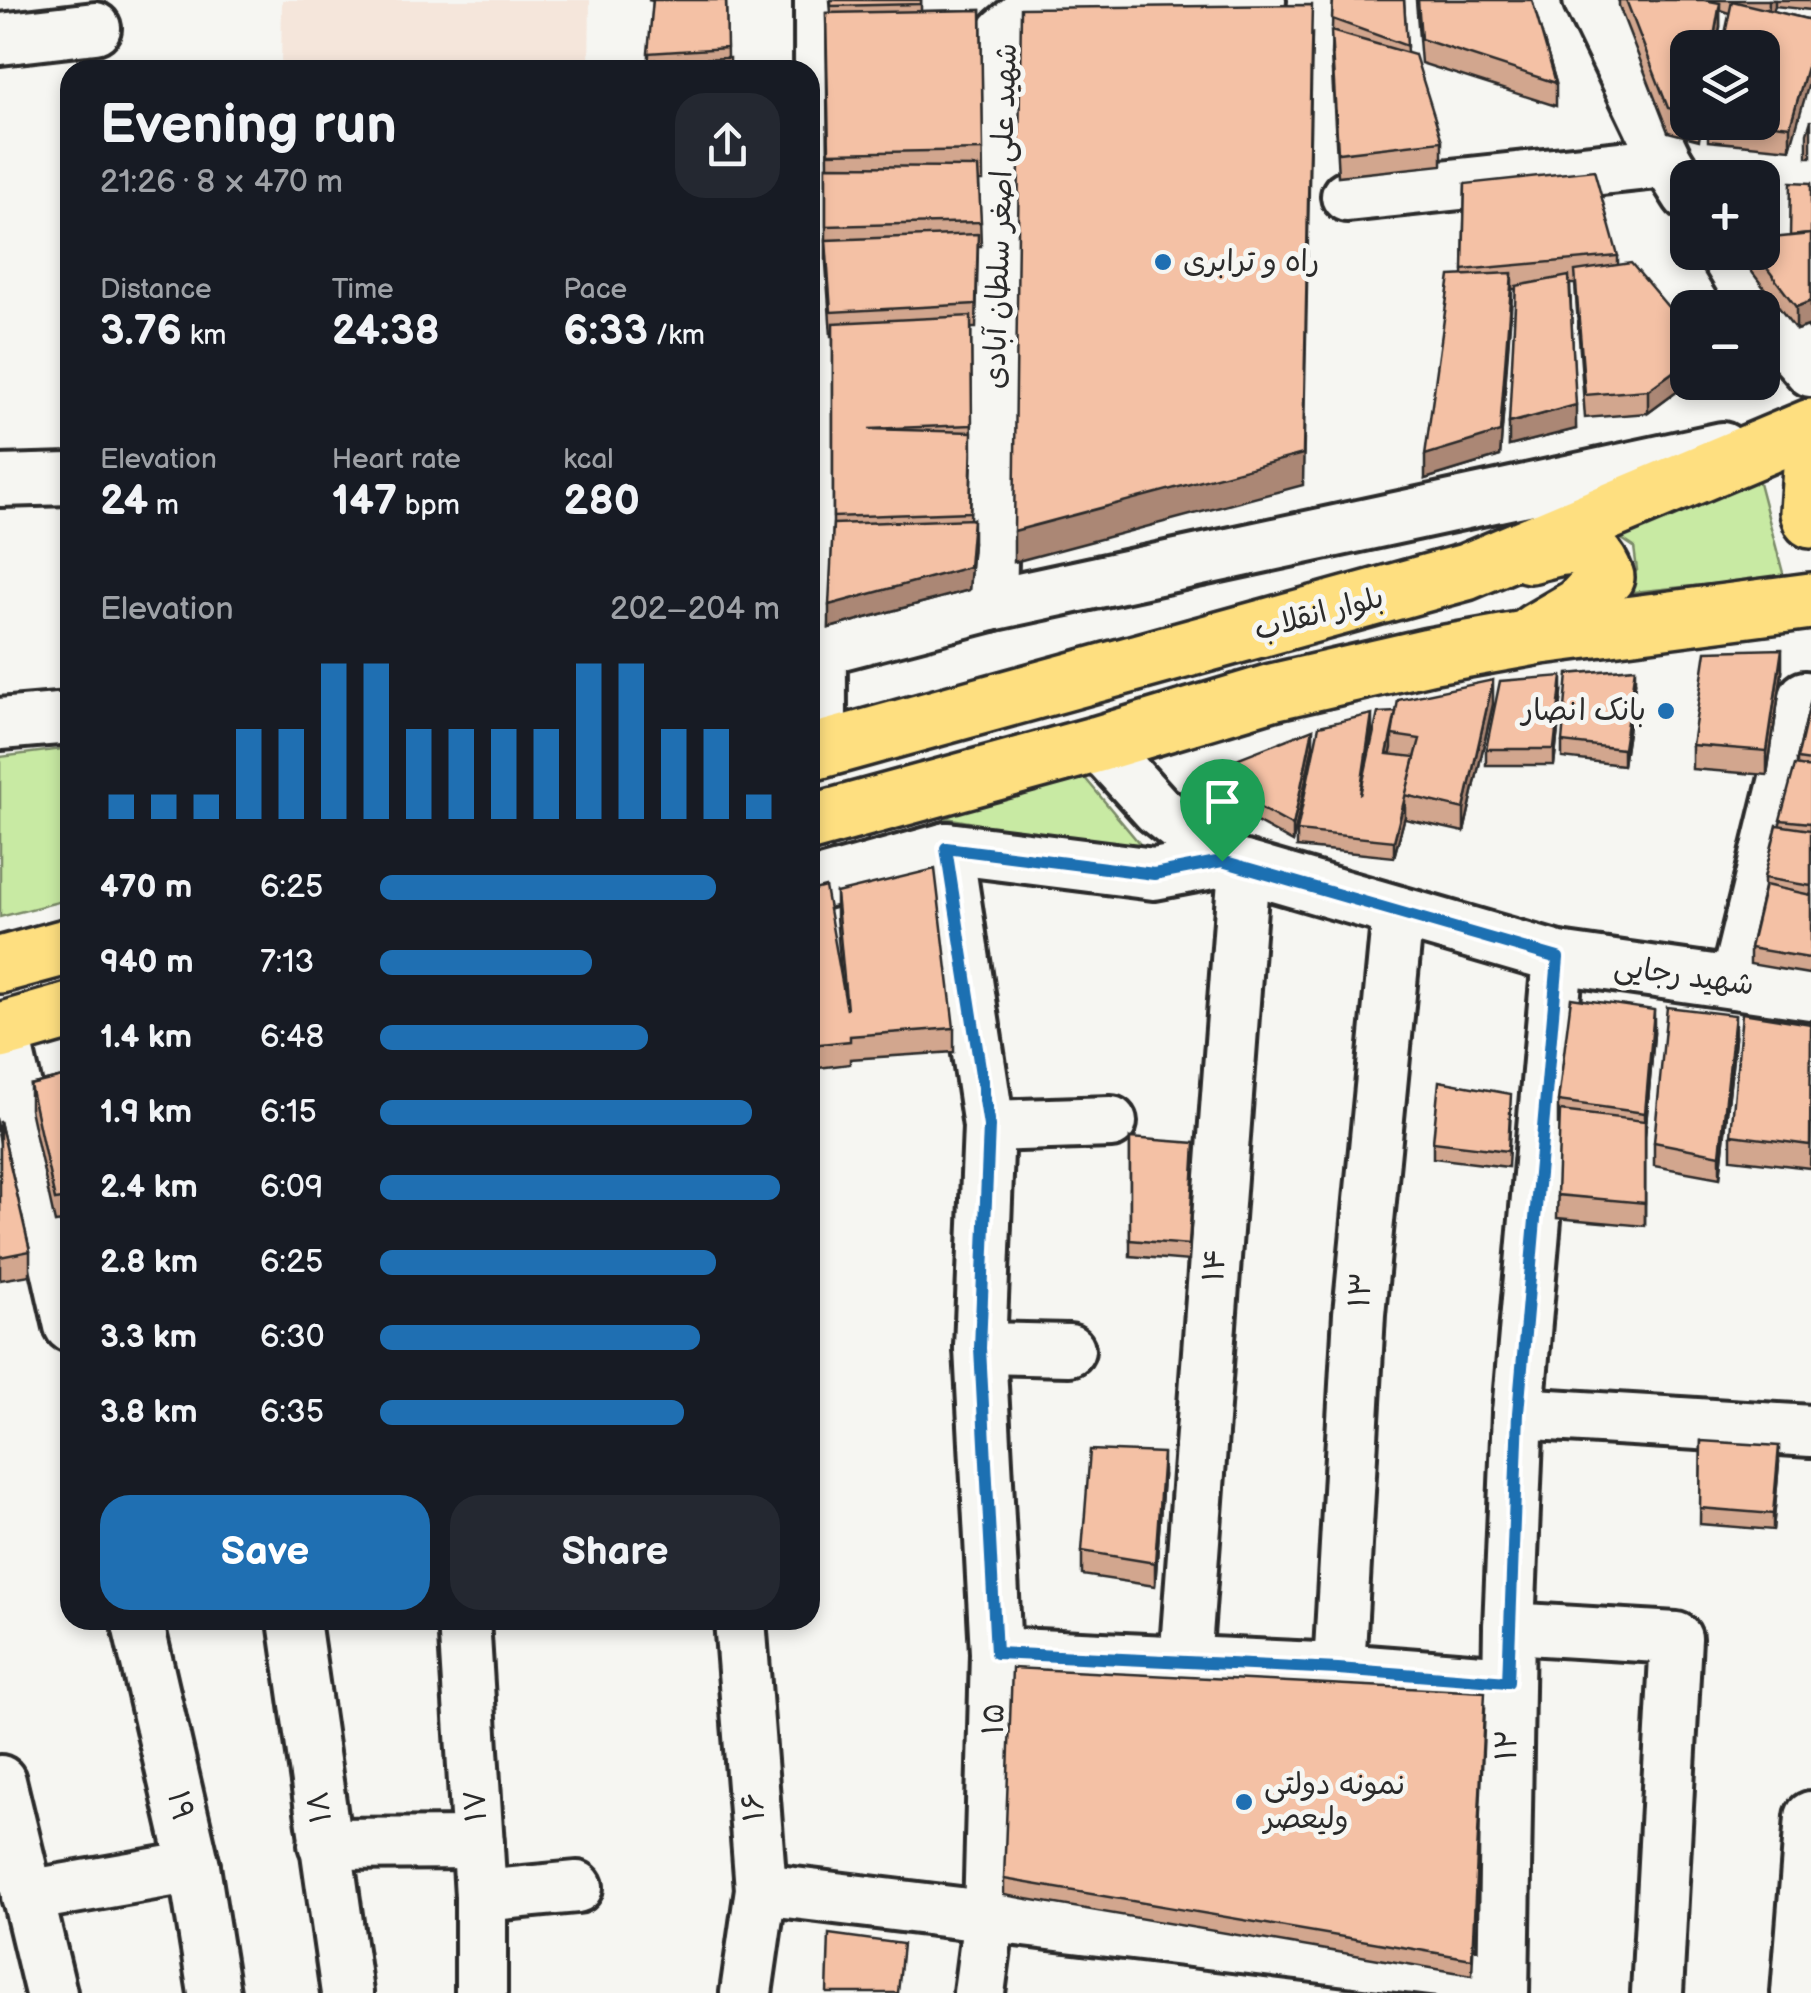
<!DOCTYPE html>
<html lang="en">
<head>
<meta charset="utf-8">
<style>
  body { margin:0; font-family:"Balsamiq Sans","Playpen Sans Arabic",sans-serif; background:#242831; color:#f1f3f6; height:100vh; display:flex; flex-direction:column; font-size:38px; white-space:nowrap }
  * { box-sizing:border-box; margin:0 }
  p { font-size:32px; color:#9ea1a6 }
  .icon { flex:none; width:55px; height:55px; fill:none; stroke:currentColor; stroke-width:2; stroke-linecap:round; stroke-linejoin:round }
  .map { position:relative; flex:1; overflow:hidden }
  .sheet { position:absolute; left:60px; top:60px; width:760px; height:1570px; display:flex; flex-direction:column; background:#171b24; border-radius:30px; box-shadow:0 5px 15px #0003 }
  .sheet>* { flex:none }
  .tools { position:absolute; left:1670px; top:30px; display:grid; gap:20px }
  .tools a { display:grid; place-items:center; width:110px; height:110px; border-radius:20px; background:#171b24; box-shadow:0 5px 15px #0003; font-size:50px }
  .pin { position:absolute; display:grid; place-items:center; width:85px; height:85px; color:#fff; margin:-102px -42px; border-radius:50% 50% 50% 0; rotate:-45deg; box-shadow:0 0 10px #0007 }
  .pin .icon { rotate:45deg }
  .round { display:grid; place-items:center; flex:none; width:105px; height:105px; border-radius:30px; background:#242831 }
  .headline { display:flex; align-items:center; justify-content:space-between; height:170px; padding:0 40px }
  h1 { font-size:55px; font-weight:700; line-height:75px }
  .stats { display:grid; grid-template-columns:repeat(3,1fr); gap:15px; height:170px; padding:10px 40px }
  .stats div { display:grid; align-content:center }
  .stats b { font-size:42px; font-weight:700 }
  .stats small { font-size:28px; font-weight:400 }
  .stats p { font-size:28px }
  .chart { height:280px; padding:20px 40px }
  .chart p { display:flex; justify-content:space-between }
  .chart svg { width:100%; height:180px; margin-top:10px; stroke:#1f6fb2; stroke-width:6 }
  .cta { display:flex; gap:20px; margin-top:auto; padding:20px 40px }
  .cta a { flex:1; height:115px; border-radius:30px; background:#1f6fb2; color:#fff; font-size:40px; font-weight:700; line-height:115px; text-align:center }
  .cta a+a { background:#242831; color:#f1f3f6 }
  ul { padding:0 40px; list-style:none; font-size:32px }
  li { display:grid; grid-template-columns:160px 120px 1fr; align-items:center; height:75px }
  li i { height:25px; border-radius:12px; background:#1f6fb2 }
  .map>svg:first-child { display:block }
</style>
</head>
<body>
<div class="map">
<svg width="1811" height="1993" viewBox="0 0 1811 1993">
  <rect width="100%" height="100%" fill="#f6f6f2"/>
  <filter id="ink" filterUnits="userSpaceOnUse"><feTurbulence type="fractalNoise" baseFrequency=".01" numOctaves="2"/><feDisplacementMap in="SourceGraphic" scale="20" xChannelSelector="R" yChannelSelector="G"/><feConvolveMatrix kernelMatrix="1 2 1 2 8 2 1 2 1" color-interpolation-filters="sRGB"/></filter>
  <g filter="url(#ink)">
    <polygon fill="#f5e6db" points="282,0 590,0 589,70 281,70"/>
    <g fill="#c8eaa3" stroke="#7a8a67" stroke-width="2.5">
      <polygon points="1756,471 1784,577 1613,594 1637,570 1634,547 1608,530"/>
      <polygon points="70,748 70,899 0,917 0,757"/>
      <polygon points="1080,772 1149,855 930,815"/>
    </g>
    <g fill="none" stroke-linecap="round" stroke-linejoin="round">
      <g stroke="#2b2b2b" stroke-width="58">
        <g id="minor">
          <polyline points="820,0 821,750"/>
          <polyline points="1589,0 1667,162 1688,195"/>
          <polyline points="0,39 95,28"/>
          <polyline points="1347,196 1667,162"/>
          <polyline points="1724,252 1758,308"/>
          <polyline points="1762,315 1811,371"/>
          <polyline points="0,481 70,479"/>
          <polyline points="991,605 1004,32 1037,4 1260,1"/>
          <polyline points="810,652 991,605 1722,448"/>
          <polyline points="0,724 70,718"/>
          <polyline points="947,848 989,1126 980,1348 996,1653 989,1917 979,1993"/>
          <polyline points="1223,861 1558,958 1811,994"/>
          <polyline points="810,886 947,848 1154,874 1223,861 1157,809 1098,744"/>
          <polyline points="1735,983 1805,697"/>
          <polyline points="3,1030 70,1326"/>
          <polyline points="989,1126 1111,1122"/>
          <polyline points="980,1348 1069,1350"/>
          <polyline points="1518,1413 1811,1431"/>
          <polyline points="137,1620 194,1867 214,1993"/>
          <polyline points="294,1620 347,1993"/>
          <polyline points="464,1620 481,1896 481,1993"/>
          <polyline points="740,1620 761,1889 746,1993"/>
          <polyline points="1509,1628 1676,1638 1657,1993"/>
          <polyline points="996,1653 1339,1669 1508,1682"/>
          <polyline points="1185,1662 1244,867"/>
          <polyline points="1339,1669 1359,1314 1398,912"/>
          <polyline points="0,1781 51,1993"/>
          <polyline points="324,1844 478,1843"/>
          <polyline points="761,1889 1472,1975 1503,1993"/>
          <polyline points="27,1896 194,1867"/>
          <polyline points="481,1896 577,1887"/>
          <polyline points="1503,1993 1509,1628 1518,1413 1558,958"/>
          <polyline points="1797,1993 1811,1817"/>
        </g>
      </g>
      <g stroke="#2b2b2b" stroke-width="62">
        <g id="major">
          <polyline points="1811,468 1808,512 1811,520"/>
          <path d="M1530 555C1566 545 1591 536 1606 577L1579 606 1536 631"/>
          <polyline points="810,753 1466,572 1811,427"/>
          <polyline points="810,823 1098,744 1272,692 1429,656 1541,636 1811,601"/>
          <polyline points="0,965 70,946"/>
          <polyline points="0,1031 70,1011"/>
        </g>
      </g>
      <use href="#minor" stroke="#f6f6f2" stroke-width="50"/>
      <use href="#major" stroke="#fedf80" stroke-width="55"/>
    </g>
    <g fill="#d2a68e" stroke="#2b2b2b" stroke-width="2.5">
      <polygon points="648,0 726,0 727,58 648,69 653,1"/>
      <polygon points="830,0 921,0 921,11 981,10 983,181 979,181 981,246 978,246 976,328 971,328 972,455 970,519 973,543 969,590 829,628 833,524 833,336 831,336 826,263 826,166 828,166 826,13 831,13"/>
      <polygon points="1333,0 1404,0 1407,53 1442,141 1442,165 1338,176 1331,55"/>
      <polygon points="1416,0 1532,0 1556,83 1556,106 1421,63"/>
      <polygon points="1619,0 1811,0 1811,10 1775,6 1773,11 1811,20 1790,149 1708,141 1708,122 1762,122 1729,13 1720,10 1720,27 1716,48 1688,48 1688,122 1702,122 1699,140 1668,132 1619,6"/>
      <polygon points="1811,120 1811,157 1807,157 1807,133"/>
      <polygon points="1811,183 1811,325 1796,330 1746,264 1746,252 1762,252 1790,236"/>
      <polygon points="1465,184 1618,256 1618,265 1688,382 1690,382 1648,413 1585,418 1575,284 1570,284 1576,429 1509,446 1516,289 1512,289 1500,456 1425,479 1463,276"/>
      <polygon points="1782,673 1767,775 1692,769 1692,745"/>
      <polygon points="1635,684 1623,765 1562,758 1562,742"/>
      <polygon points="1562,692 1554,765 1486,765 1486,749"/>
      <polygon points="1811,700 1811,968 1809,974 1750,964 1750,948 1764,887 1764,878 1797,765 1797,759"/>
      <polygon points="1493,704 1464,832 1405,819 1405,816 1394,857 1297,847 1297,831 1372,730 1368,758 1396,712"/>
      <polygon points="1313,745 1293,842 1198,790 1198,774"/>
      <polygon points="810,891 842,981 836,917 836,893 954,1028 954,1052 850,1059 850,1064 810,1069"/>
      <polygon points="1654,1034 1645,1136 1645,1226 1557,1218 1560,1125 1558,1124 1558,1101"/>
      <polygon points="1735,1039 1720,1178 1654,1166 1654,1142"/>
      <polygon points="70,1075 70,1221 55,1223 30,1109 30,1085"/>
      <polygon points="1511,1109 1508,1167 1433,1158 1433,1142"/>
      <polygon points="0,1121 30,1251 30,1275 0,1280"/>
      <polygon points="1811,1124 1810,1168 1731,1159 1731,1135"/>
      <polygon points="1130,1138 1195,1159 1189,1261 1130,1256"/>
      <polygon points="1701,1441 1779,1462 1773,1530 1700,1524"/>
      <polygon points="1163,1477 1155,1586 1082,1575 1082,1551"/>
      <polygon points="1485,1708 1472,1975 1004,1895 1004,1879"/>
    </g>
    <g fill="#ab8774" stroke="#2b2b2b" stroke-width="2.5">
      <polygon points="1769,0 1775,0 1775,6 1768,25"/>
      <polygon points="1720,3 1720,27 1716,48 1712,48"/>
      <polygon points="1312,36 1303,485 1014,562 1014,531"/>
      <polygon points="1811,53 1811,76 1790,149 1790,126"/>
      <polygon points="1512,273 1512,297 1500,456 1425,479 1425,455"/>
      <polygon points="1811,301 1811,325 1796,330 1796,307"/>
      <polygon points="1688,361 1688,382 1690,382 1648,413 1648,390"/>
      <polygon points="1576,405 1576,429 1509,446 1509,423"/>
      <polygon points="973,519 973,543 969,590 829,628 829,605"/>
      <polygon points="1782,649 1782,673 1767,775 1767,751"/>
      <polygon points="1635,668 1635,684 1623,765 1623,749"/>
      <polygon points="1562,676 1562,692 1554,765 1554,749"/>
      <polygon points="1493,680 1493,704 1464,832 1464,809"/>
      <polygon points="1397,712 1392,735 1392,748 1387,770 1387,754"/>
      <polygon points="1372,714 1372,730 1360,811 1360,795"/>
      <polygon points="1313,729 1313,745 1293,842 1293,826"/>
      <polygon points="1405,800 1405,816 1394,857 1394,841"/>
      <polygon points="1654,1010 1654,1034 1645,1136 1645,1226 1645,1113"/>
      <polygon points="1735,1015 1735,1039 1720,1178 1720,1155"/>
      <polygon points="1779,1446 1779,1462 1773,1530 1773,1514"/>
      <polygon points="1163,1453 1163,1477 1155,1586 1155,1563"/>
    </g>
    <g fill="#f4c1a5" stroke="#2b2b2b" stroke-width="2.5">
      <polygon points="653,0 726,0 727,48 648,53"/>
      <polygon points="831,0 921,0 921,4 831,6"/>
      <polygon points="1333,0 1404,0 1407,46 1332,19"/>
      <polygon points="1418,0 1532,0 1556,83 1421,39"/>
      <polygon points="1626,0 1704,0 1720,3 1712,48 1688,48 1688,113 1668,108"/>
      <polygon points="1732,1 1811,20 1811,53 1790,126 1757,122 1762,122 1762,48 1722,48"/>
      <polygon points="1312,5 1303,454 1014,531 1021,8"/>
      <polygon points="981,10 983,150 829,153 826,13"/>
      <polygon points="1331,31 1415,55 1442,141 1338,153"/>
      <polygon points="730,58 730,70 653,70 653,60"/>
      <polygon points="826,166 978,167 981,222 826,226"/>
      <polygon points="1594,170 1618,256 1463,270 1465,184"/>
      <polygon points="1791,182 1811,183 1811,234 1790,236"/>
      <polygon points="978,234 976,304 831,312 826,240"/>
      <polygon points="1811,234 1811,301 1796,307 1755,252 1762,252 1762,239"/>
      <polygon points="1631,263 1679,320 1688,337 1688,361 1648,390 1585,395 1575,271"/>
      <polygon points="1512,273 1500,432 1425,455 1450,276"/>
      <polygon points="1569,276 1576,405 1509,423 1516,286"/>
      <polygon points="971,316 972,425 869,429 972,432 970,512 833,517 833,323"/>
      <polygon points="973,519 969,567 829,605 833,524"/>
      <polygon points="1782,649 1767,751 1692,745 1706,651"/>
      <polygon points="1635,668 1623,749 1562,742 1568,674"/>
      <polygon points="1562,676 1554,749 1486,749 1500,681"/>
      <polygon points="1493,680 1464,809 1405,795 1420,739 1392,735 1398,700"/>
      <polygon points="1811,700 1811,761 1797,759"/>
      <polygon points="1396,712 1387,754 1415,757 1394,841 1297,831 1319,726 1372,714 1360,795 1378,713"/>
      <polygon points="1313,729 1293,826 1198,774"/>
      <polygon points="1795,765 1811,768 1811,823 1780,820"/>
      <polygon points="1777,825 1811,830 1811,886 1764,878"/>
      <polygon points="935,869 954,1028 850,1036 850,1041 810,1045 810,891 825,887 847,1010 836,893"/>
      <polygon points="1765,885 1811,895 1811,952 1809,958 1750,948"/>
      <polygon points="1571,998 1654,1010 1645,1113 1558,1101"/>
      <polygon points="1667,1007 1735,1015 1720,1155 1654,1142"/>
      <polygon points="1742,1013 1811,1024 1810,1145 1731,1135"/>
      <polygon points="70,1075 70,1198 55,1200 30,1085"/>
      <polygon points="1439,1081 1511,1094 1508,1151 1433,1142"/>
      <polygon points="1560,1111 1645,1121 1645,1203 1557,1195"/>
      <polygon points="0,1121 30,1251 0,1257"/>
      <polygon points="1130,1138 1195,1143 1189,1245 1130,1240"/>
      <polygon points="1701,1441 1779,1446 1773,1514 1700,1508"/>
      <polygon points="1090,1450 1163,1453 1155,1563 1082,1551"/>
      <polygon points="1012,1668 1485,1692 1472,1959 1004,1879"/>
      <polygon points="829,1934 903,1944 898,1993 827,1993"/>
    </g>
  </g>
  <g fill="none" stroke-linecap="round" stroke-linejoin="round" filter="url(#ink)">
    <g stroke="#fff" stroke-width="20">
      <polygon id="route" points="946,848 1154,874 1222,861 1558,958 1518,1413 1508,1682 1338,1669 996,1653 980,1348 989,1126"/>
    </g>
    <use href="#route" stroke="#1f6fb2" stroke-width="12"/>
  </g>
  <g fill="#1f6fb2" stroke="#f6f6f2" stroke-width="4">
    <circle cx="1163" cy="262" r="10"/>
    <circle cx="1666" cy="711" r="10"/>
    <circle cx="1244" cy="1802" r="10"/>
  </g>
  <g text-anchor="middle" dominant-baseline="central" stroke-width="10" stroke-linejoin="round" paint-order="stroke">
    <g font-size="30" fill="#2b2b2b" stroke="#f6f6f2">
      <text transform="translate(1001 216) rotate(-88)">شهید علی اصغر سلطان آبادی</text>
      <text transform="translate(1319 614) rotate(-15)">بلوار انقلاب</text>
      <text transform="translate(1684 976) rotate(8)">شهید رجایی</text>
      <text transform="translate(1215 1265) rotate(-86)">۱۴</text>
      <text transform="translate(1361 1290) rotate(-85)">۱۳</text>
      <text transform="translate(994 1719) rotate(-88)">۱۵</text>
      <text transform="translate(1507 1745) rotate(-89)">۱۲</text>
      <text transform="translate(180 1806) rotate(77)">۱۹</text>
      <text transform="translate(476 1806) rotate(-94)">۱۷</text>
      <text transform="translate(320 1807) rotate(-97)">۱۸</text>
      <text transform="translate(754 1807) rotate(-94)">۱۶</text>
    </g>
    <g font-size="30" fill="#2b2b2b" stroke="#f6f6f2" text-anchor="start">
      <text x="1183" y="262">راه و ترابری</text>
      <text x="1646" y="711" text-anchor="end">بانک انصار</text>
      <text x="1264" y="1785">نمونه دولتی<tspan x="1264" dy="34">ولیعصر</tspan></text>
    </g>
  </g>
</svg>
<div class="tools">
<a><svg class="icon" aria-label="layers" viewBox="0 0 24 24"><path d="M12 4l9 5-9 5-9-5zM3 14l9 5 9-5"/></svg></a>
<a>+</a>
<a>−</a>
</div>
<div class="pin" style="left:1222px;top:861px;background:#1e9e55"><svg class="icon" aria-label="arrive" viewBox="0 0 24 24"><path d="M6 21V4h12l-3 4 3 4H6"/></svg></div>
<section class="sheet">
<div class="headline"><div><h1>Evening run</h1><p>21:26 · 8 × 470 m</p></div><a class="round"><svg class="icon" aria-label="share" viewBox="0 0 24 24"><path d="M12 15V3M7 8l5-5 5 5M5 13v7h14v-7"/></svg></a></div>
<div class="stats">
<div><p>Distance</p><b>3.76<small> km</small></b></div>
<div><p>Time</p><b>24:38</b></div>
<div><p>Pace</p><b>6:33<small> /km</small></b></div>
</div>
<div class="stats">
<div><p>Elevation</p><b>24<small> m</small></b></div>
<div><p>Heart rate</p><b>147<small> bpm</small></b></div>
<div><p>kcal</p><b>280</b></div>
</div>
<div class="chart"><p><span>Elevation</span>202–204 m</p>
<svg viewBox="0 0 160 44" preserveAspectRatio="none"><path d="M5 44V38M15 44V38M25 44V38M35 44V22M45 44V22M55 44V6M65 44V6M75 44V22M85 44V22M95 44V22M105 44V22M115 44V6M125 44V6M135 44V22M145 44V22M155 44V38"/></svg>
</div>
<ul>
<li><b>470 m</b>6:25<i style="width:84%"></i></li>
<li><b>940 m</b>7:13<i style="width:53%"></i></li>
<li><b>1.4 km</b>6:48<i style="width:67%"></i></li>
<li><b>1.9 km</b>6:15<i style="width:93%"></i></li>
<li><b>2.4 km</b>6:09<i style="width:100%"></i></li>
<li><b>2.8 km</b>6:25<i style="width:84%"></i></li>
<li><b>3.3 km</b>6:30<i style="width:80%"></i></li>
<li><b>3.8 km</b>6:35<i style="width:76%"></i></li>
</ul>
<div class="cta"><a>Save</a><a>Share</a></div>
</section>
</div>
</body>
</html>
